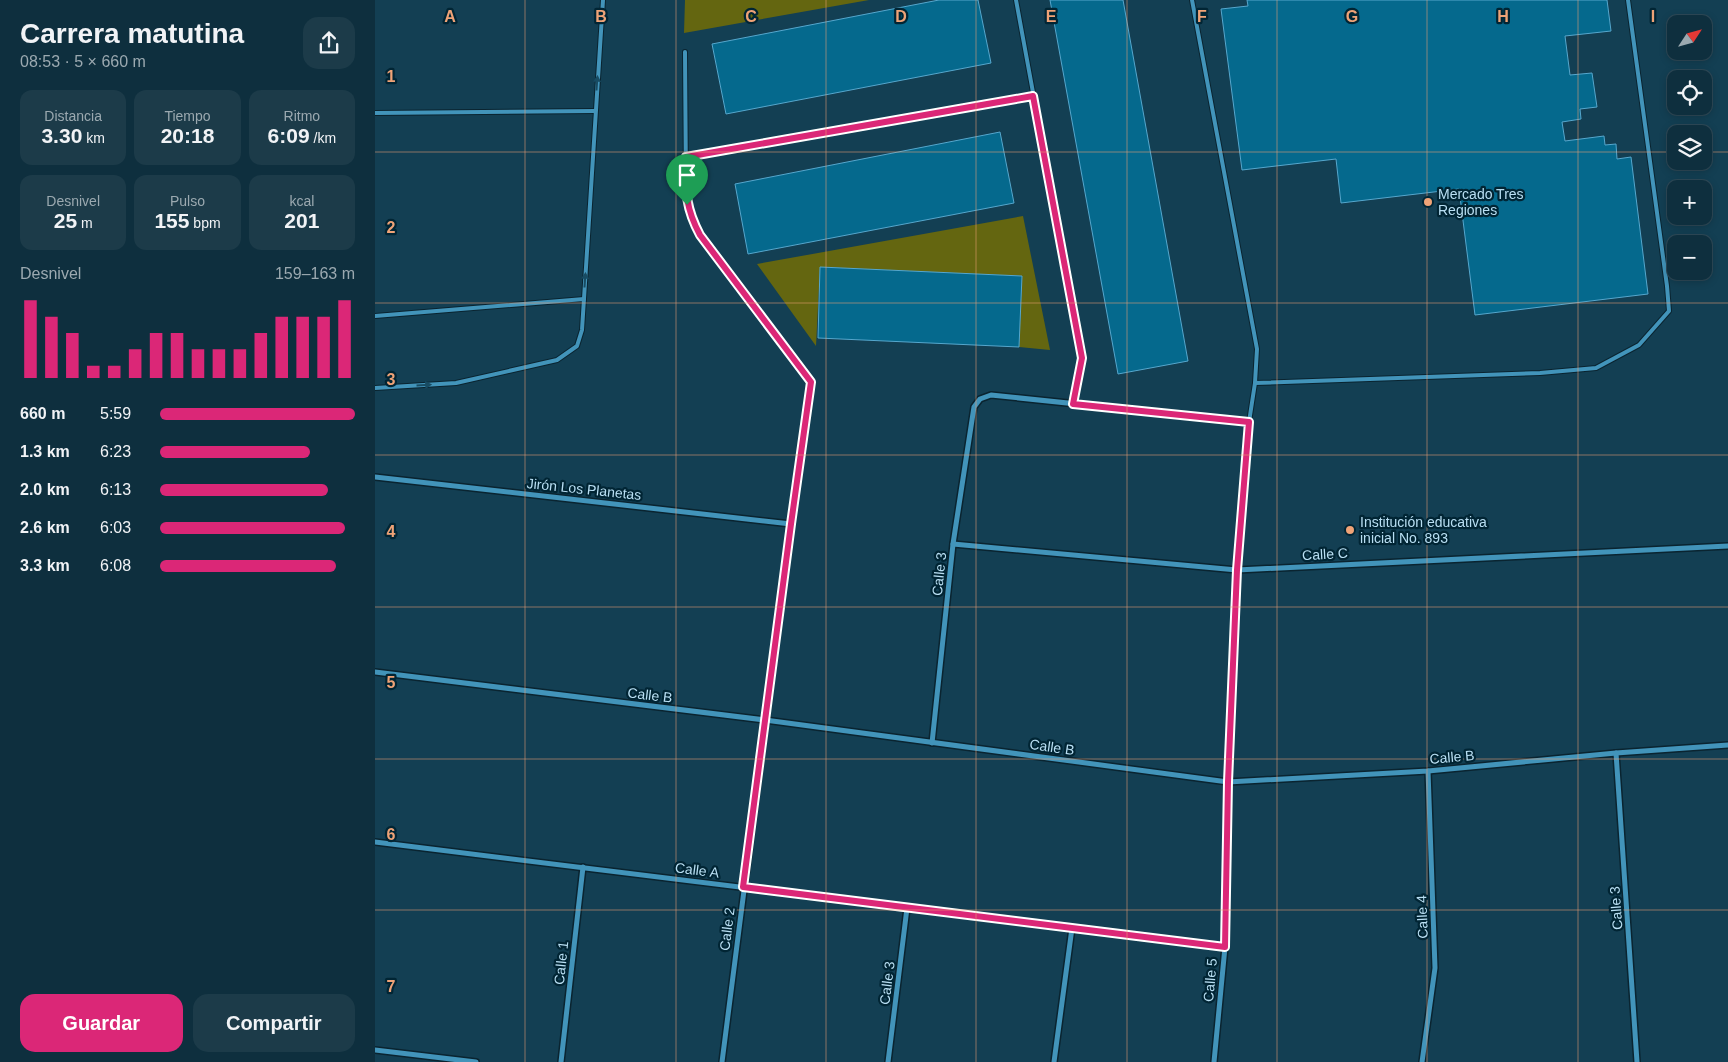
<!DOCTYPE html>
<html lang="es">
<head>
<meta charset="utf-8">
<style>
  body { margin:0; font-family:Helvetica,sans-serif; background:#1c3b49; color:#f1f3f6; height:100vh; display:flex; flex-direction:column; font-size:19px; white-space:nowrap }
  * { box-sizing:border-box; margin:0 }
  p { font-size:16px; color:#9ba9b0 }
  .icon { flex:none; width:28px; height:28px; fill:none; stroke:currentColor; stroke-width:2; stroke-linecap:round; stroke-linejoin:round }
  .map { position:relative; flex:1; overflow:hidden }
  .details { display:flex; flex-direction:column; background:#0e2f3e; width:375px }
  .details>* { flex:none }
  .needle { width:32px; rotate:54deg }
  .controls { position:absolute; left:1292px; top:15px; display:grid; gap:10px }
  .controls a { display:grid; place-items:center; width:45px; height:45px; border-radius:10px; background:#0e2f3e; box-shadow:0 2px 8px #0003,0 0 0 1px #2e4a58; font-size:25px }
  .pin { position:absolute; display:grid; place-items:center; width:42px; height:42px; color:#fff; margin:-51px -21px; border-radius:50% 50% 50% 0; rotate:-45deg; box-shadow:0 0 5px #0007 }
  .pin .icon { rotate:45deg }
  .round { display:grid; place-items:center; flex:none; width:52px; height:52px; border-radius:15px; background:#1c3b49 }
  .headline { display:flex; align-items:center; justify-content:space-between; height:85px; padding:0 20px }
  h1 { font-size:28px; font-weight:700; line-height:38px }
  .metrics { display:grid; grid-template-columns:repeat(3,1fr); gap:8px; height:85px; padding:5px 20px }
  .metrics div { display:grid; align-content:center; border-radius:12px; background:#1c3b49; text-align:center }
  .metrics b { font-size:21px; font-weight:700 }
  .metrics small { font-size:14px; font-weight:400 }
  .metrics p { font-size:14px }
  .chart { height:140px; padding:10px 20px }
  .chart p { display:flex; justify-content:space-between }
  .chart svg { width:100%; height:90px; margin-top:5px; stroke:#db2777; stroke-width:6 }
  .cta { display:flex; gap:10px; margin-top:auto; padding:10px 20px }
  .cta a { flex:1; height:58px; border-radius:15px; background:#db2777; color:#fff; font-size:20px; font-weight:700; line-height:58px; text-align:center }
  .cta a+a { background:#1c3b49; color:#f1f3f6 }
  ul { padding:0 20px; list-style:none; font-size:16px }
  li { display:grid; grid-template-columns:80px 60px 1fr; align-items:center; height:38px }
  li i { height:12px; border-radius:6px; background:#db2777 }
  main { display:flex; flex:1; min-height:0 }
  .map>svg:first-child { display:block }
</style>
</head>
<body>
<main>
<section class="details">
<div class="headline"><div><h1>Carrera matutina</h1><p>08:53 · 5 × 660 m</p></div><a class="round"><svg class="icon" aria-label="share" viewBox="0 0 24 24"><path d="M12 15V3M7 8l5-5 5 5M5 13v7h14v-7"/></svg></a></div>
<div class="metrics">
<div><p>Distancia</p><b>3.30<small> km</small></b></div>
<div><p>Tiempo</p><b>20:18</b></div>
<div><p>Ritmo</p><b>6:09<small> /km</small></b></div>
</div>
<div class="metrics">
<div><p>Desnivel</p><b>25<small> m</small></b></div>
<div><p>Pulso</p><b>155<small> bpm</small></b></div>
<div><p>kcal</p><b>201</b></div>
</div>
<div class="chart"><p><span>Desnivel</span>159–163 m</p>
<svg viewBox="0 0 160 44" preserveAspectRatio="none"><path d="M5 44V6M15 44V14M25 44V22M35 44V38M45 44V38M55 44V30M65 44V22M75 44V22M85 44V30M95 44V30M105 44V30M115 44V22M125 44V14M135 44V14M145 44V14M155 44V6"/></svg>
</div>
<ul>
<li><b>660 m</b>5:59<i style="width:100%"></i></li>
<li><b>1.3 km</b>6:23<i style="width:77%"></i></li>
<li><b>2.0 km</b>6:13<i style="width:86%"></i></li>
<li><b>2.6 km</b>6:03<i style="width:95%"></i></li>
<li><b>3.3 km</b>6:08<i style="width:90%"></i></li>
</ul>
<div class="cta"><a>Guardar</a><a>Compartir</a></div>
</section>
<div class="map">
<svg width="1353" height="1062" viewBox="0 0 1353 1062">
  <rect width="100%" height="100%" fill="#133f53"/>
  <g fill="#646610">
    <polygon points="310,0 494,0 309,33"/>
    <polygon points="648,216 675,350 644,347 647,276 445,267 441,346 382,264"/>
  </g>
  <g fill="#05698d" stroke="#56a7cd">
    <polygon points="564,0 603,0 616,63 351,114 337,44"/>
    <polygon points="675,0 748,0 813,361 743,374"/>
    <polygon points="872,0 1232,0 1236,31 1190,36 1195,75 1217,73 1222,107 1205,109 1206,119 1187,122 1190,141 1229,136 1230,145 1241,144 1242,159 1256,157 1273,294 1100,315 1084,189 966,203 961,159 867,170 846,9 873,6"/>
    <polygon points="625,132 639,203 373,254 360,184"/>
    <polygon points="445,267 647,276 644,347 443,338"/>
  </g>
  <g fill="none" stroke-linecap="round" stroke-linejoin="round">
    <g stroke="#0a2430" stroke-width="6">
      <g id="lane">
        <polyline points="641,0 707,359 698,404"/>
        <polyline points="817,0 882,349 880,383 874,422"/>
        <path d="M310 52 311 186C312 204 316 218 325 235L436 382"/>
        <polyline points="0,113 220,111"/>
        <polyline points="311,157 658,96"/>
        <polyline points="0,316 209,299"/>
        <polyline points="880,383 1165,373 1221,368 1264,345 1294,311 1292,286 1253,0"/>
        <polyline points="0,388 81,383 182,360 202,346 207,330 228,0"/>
      </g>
    </g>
    <g stroke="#0a2430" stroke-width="8">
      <g id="street">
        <polyline points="0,477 416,524"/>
        <polyline points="578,544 862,570 1353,546"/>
        <polyline points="0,672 390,720 853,782 1053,771 1241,753 1353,745"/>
        <polyline points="557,743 578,544 599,407 605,399 616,395 874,422 862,570 853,782 850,947 839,1062"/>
        <polyline points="1241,753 1262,1062"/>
        <polyline points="0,842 850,947"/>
        <polyline points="0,1050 101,1062"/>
        <polyline points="186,1062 208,867"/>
        <polyline points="347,1062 416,524 436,382"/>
        <polyline points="513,1062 532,908"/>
        <polyline points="679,1062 697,928"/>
        <polyline points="1047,1062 1060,968 1053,771"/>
      </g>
    </g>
    <use href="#lane" stroke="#4294ba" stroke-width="4"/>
    <use href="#street" stroke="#4294ba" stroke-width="5"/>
  </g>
  <defs><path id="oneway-solid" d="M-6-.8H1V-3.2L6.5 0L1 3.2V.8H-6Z" transform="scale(1.25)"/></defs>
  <g fill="#184c63">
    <use href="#oneway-solid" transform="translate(222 83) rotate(-86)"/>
    <use href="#oneway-solid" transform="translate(210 280) rotate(-86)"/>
    <use href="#oneway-solid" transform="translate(49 385) rotate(-4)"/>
  </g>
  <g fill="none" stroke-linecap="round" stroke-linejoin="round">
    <g stroke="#fff" stroke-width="10">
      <path id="route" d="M658 96 707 358 698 404 874 422 862 570 853 782 850 947 368 887 416 524 436 382 325 235C309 205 311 189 311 157Z"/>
    </g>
    <use href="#route" stroke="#db2777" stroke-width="6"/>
  </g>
  <path fill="none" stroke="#efa377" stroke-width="1" stroke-opacity="0.55" d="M150 0V1062M301 0V1062M451 0V1062M601 0V1062M752 0V1062M902 0V1062M1052 0V1062M1203 0V1062M0 152H1301M1329 152H1353M0 303H1353M0 455H1353M0 607H1353M0 759H1353M0 910H1353"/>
  <g fill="#efa377" stroke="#012534" stroke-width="2">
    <circle cx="1053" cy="202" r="5"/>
    <circle cx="975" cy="530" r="5"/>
  </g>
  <g text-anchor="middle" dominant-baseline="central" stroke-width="4.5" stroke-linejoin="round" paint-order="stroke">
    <g font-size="14" fill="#b9dff3" stroke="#012534" text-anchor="start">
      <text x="1063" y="194">Mercado Tres<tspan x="1063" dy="16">Regiones</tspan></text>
      <text x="985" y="522">Institución educativa<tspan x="985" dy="16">inicial No. 893</tspan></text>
    </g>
    <g font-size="14" fill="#b9dff3" stroke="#012534">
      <text transform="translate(209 489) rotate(6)">Jirón Los Planetas</text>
      <text transform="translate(950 554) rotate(-3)">Calle C</text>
      <text transform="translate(564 574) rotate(-84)">Calle 3</text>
      <text transform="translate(275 695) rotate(7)">Calle B</text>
      <text transform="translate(677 747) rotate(8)">Calle B</text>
      <text transform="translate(1077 757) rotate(-5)">Calle B</text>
      <text transform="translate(322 870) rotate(7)">Calle A</text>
      <text transform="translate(1241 908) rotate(-94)">Calle 3</text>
      <text transform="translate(1047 917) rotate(-92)">Calle 4</text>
      <text transform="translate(352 929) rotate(-83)">Calle 2</text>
      <text transform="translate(186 963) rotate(-84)">Calle 1</text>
      <text transform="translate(835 980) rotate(-85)">Calle 5</text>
      <text transform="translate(512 983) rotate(-83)">Calle 3</text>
    </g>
  </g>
  <g font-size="16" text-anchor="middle" font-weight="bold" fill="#efa377" stroke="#012534" stroke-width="4.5" stroke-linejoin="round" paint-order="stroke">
    <text x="75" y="22">A</text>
    <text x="226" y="22">B</text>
    <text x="376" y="22">C</text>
    <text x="526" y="22">D</text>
    <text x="676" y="22">E</text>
    <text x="827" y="22">F</text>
    <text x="977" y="22">G</text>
    <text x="1128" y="22">H</text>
    <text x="1278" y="22">I</text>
    <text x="16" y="82">1</text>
    <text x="16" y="233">2</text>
    <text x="16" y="385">3</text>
    <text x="16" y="537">4</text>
    <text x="16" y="688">5</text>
    <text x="16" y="840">6</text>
    <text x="16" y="992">7</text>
  </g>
</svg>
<div class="controls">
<a><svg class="needle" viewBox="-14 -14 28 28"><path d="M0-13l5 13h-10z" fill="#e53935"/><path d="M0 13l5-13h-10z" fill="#9ba9b0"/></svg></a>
<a><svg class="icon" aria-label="locate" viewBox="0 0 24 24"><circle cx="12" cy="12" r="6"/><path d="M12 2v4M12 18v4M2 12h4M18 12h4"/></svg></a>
<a><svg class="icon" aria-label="layers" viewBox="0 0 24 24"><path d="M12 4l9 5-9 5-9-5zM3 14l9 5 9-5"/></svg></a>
<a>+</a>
<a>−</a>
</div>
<div class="pin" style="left:312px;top:205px;background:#1e9e55"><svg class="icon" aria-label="arrive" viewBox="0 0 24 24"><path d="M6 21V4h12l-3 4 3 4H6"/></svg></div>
</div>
</main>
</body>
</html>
